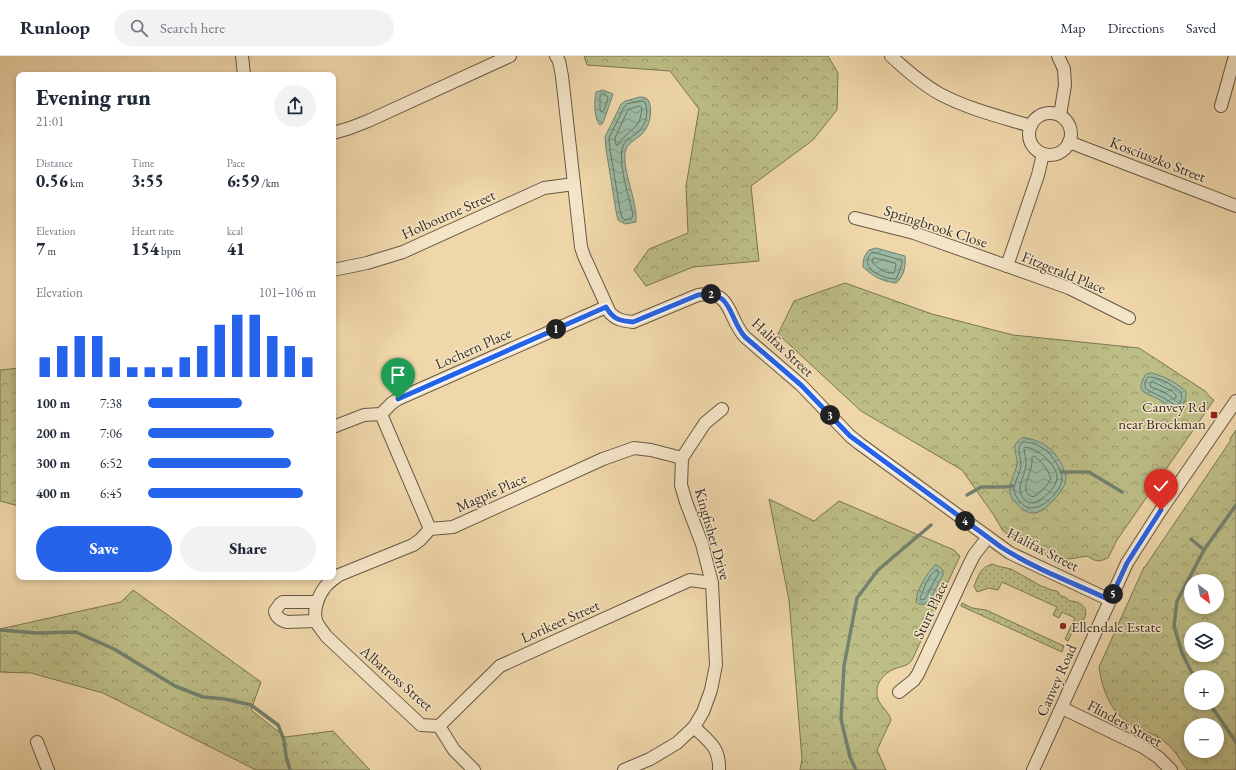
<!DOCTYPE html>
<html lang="en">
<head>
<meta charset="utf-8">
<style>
  body { margin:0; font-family:"EB Garamond",serif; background:#f2f2f3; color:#1f2937; height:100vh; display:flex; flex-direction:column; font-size:15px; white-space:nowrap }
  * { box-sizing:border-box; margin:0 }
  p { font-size:13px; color:#747a83 }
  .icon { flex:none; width:22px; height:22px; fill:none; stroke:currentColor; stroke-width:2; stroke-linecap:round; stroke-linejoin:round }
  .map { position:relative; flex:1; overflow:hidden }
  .side { position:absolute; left:16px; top:16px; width:320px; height:508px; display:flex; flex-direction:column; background:#fff; border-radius:8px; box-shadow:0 2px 6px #0003 }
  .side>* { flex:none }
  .needle { width:26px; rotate:148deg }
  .tools { position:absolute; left:1184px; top:518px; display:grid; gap:8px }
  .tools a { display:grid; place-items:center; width:40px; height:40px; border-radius:50%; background:#fff; box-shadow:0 2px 6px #0003; font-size:20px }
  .pin { position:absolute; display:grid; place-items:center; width:34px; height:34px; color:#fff; margin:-41px -17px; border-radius:50% 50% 50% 0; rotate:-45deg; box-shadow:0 0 4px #0007 }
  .pin .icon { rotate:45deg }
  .km { position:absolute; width:20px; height:20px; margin:-10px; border-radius:50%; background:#222; color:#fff; font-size:11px; line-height:20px; text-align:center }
  .round { display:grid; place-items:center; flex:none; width:42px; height:42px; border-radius:21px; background:#f2f2f3 }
  .head { display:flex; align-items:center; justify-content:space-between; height:68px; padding:0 20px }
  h1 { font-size:22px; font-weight:800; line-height:30px }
  .figures { display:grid; grid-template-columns:repeat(3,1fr); gap:6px; height:68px; padding:4px 20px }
  .figures div { display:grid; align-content:center }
  .figures b { font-size:17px; font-weight:800 }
  .figures small { font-size:11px; font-weight:400 }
  .figures p { font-size:11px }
  .chart { height:112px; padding:8px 20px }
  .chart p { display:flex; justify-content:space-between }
  .chart svg { width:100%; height:72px; margin-top:4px; stroke:#2563eb; stroke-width:6 }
  .cta { display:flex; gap:8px; margin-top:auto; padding:8px 20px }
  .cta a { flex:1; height:46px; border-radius:24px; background:#2563eb; color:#fff; font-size:16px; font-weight:800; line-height:46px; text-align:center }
  .cta a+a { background:#f2f2f3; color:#1f2937 }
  ul { padding:0 20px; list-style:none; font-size:13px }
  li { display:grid; grid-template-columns:64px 48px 1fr; align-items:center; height:30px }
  li i { height:10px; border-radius:5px; background:#2563eb }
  header { display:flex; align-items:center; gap:24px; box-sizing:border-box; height:56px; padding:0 20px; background:#fff; border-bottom:1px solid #e0e1e3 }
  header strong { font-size:19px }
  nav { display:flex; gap:22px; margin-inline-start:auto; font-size:14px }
  .search { width:280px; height:36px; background:#f2f2f3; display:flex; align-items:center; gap:10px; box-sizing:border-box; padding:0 14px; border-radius:22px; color:#747a83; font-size:15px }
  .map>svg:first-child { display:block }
</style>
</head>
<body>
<header>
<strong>Runloop</strong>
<div class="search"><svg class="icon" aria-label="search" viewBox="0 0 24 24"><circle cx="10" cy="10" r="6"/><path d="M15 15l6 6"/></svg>Search here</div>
<nav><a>Map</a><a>Directions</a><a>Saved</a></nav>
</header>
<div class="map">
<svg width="1236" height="714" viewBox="0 0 1236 714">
  <defs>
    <pattern id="forest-crowns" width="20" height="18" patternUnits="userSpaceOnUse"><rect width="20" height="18" fill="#bdbd86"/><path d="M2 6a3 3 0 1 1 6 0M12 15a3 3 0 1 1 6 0" fill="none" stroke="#9b9a6d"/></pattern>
    <pattern id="garden-dots" width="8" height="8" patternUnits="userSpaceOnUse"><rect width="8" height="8" fill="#bdbd86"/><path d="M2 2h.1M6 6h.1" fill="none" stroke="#9b9a6d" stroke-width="1.8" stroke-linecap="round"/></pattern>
    <pattern id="water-waves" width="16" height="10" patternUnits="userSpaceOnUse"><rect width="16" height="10" fill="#9bbaa3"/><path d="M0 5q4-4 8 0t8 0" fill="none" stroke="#7f9884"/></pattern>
  </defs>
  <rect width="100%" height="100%" fill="#efd7aa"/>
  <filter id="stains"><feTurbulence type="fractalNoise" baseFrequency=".005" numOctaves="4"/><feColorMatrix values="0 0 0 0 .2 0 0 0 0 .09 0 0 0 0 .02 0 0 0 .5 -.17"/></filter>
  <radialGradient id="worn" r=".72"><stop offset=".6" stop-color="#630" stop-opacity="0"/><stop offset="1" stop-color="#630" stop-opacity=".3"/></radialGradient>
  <g fill="url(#forest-crowns)" stroke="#7a7654" fill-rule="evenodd">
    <polygon points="584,0 828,0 838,17 837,54 813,84 751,130 759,205 693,211 646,230 634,214 649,193 688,177 686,130 699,53 670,15 587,9"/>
    <polygon points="845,227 932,258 1013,279 1139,292 1205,335 1211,342 1214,344 1117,484 1108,502 1100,505 1094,504 1087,500 1069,503 1055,502 1042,498 1021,487 1003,475 993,458 962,414 861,355 778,278 794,245"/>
    <polygon points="19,312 19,450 0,445 0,314"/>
    <path d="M1236 374V714H1187C1181 705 1175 694 1166 687 1159 680 1148 677 1139 673 1112 660 1103 638 1099 611L1144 511H1145L1157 493 1231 384 1230 383ZM1191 525H1217V551H1191ZM1191 573H1217V599H1191ZM1191 621H1217V647H1191ZM1191 669H1217V695H1191Z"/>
    <path d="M769 443 814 465 839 445 954 494 960 500 912 604C907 611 901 610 894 613 881 619 874 630 878 643 881 651 889 656 891 664L877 694 886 714H800L802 703 789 544Z"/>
    <polygon points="133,534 261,626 251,654 285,681 333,675 370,714 256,714 103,637 31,617 0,616 0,573 121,546"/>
  </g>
  <g fill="url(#garden-dots)" stroke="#7a7654">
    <path d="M992 508 997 510 1011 513 1041 530C1047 531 1051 535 1057 535L1061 540 1065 541 1070 545C1084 545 1092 557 1080 568 1077 570 1077 572 1073 574L1068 585 1065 583 1075 562 1062 556 1059 562 1053 559 1057 551 1002 526 998 534 989 532 977 536 974 530C976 526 976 524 978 521 980 514 986 510 992 508Z"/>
    <polygon points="962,547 972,552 986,554 1064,590 1062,596 961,550"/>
  </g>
  <g fill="url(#water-waves)" stroke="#73826f">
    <path d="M603 34 613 38 603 67 601 69 599 68C594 61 594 45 596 36Z"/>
    <path d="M640 41C646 41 649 43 650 49 652 59 649 71 642 78 637 83 629 86 626 93 620 110 638 145 636 166L625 168 618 164 616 155 606 93 605 81 621 48 625 45Z"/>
    <path d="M876 192 905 200C906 210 904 221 896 227 881 225 874 221 863 211 863 203 864 200 869 194Z"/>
    <path d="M1151 317C1164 320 1175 326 1186 335 1186 344 1185 349 1177 354 1170 353 1166 348 1160 344 1145 336 1134 337 1146 318Z"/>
    <path d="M1022 382C1032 382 1042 386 1050 393 1058 399 1069 418 1065 428 1061 437 1046 455 1035 457 1029 458 1021 453 1017 448 1015 446 1011 442 1010 438 1008 428 1015 418 1017 409 1018 397 1009 390 1022 382Z"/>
    <path d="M935 509H937L943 514V519L928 547C923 549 920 549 916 546 916 535 927 517 935 509Z"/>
  </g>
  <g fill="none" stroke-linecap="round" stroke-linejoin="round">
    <g stroke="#6a7462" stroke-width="1">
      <polygon points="603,38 607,40 608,42 604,54 602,56 600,54 600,39"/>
      <path d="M640 45 645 46C649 56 646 68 639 75 634 80 626 83 623 90 617 104 629 142 633 158L632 162 625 164 622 162 620 154 610 93 609 82 624 51 627 48Z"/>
      <path d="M639 50 642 52C640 76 628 72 618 89H616L615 82 628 54Z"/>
      <path d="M876 197 901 204 902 208 897 221 896 223C883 223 858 212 871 197Z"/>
      <path d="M874 202 895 207 896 209 894 217C885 218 878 212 872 206Z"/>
      <path d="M1148 321C1159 320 1173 330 1181 336L1182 343 1178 349H1175L1162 341 1149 335 1145 332V327Z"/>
      <polygon points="1153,326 1172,335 1176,339 1176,342 1174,343 1164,336 1151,331 1150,328"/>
      <path d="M1023 386C1031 385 1042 391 1048 396 1053 401 1063 416 1062 423 1060 439 1034 463 1020 446 1018 443 1015 439 1014 435 1014 426 1020 418 1021 409 1021 400 1015 392 1023 386Z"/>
      <path d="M1025 391C1037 391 1058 410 1057 422 1056 433 1043 443 1034 447 1029 447 1026 446 1023 442 1015 431 1025 421 1026 409 1026 403 1025 398 1024 393Z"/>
      <path d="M1034 400C1042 405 1047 413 1051 422 1047 430 1041 437 1033 441 1019 436 1029 422 1031 412 1032 409 1032 405 1032 402Z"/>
      <path d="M937 514 939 516 938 518 925 543 921 544 920 542C924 533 928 518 937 514Z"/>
    </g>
    <g stroke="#73826f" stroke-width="3.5">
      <polyline points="1061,416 1089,416 1122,436"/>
      <polyline points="967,439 981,431 1004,431 1013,430"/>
      <polyline points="1191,483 1204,494 1177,545 1174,570 1182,597 1194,621"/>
      <polyline points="1204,494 1236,449"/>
      <polyline points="0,574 37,577 76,576 114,593 175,630 203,641 225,643 251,649 278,669 284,684 286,700 290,714"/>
      <polyline points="1209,647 1236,686"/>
      <polyline points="856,714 850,701 841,663 844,610 857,542 878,514 931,469"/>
    </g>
    <g stroke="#665844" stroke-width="14">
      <g id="minor">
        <polyline points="242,0 244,19"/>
        <path d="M556 0 559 5 562 20 581 191 584 200 610 257C617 264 623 265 633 266L698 239C733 233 727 262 745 281L801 329 850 380 860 388 1010 497 1110 544"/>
        <path d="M891 0C906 14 922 28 940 38 968 53 1001 61 1031 70"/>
        <polyline points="1058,0 1064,13 1065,29 1060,59"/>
        <polyline points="1221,50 1235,0"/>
        <circle cx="1050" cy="78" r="21"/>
        <polyline points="333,77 350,72 368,65 510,0"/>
        <polyline points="1069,86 1236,150"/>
        <polyline points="855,162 914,177 1069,232 1129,262"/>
        <polyline points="1007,210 1038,119 1043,98"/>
        <polyline points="333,214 367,207 403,196 544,132 574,128"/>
        <polyline points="381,358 430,473"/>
        <polyline points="333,371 364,359 381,358 392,347 398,343 606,251"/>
        <path d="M316 565 287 566C280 564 276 561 275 555L280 548 283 546H317"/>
        <polyline points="899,636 914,624 918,618 968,511 974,499 988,481"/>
        <polyline points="1062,652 1143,691 1158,701 1171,714"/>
        <polyline points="439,670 500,610 690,524 712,527"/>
        <path d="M694 671C709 686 720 691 719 714"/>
        <polyline points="37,686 48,714"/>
        <path d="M474 714 454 694 439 670 421 669 326 580C323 575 319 571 317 567 312 556 318 540 325 531 329 526 334 523 339 519L413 489 420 484 430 473 453 471 603 403 634 392 651 394 682 402"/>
        <polyline points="624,714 650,703 677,687 694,671 703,656 711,634 716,609 712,527 702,488 686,446 681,429 682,402 705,367 722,353"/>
        <polyline points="1033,714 1127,507 1161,454 1236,345"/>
      </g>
    </g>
    <use href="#minor" stroke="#f5e5c8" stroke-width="12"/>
  </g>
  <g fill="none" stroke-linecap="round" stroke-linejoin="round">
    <g stroke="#fff" stroke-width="8">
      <path id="route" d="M398 343 606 251C613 263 619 265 633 266L698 239C733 233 728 262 745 281L801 329 850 380 1001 491C1035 513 1074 527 1110 544L1127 507 1161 454"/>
    </g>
    <use href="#route" stroke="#2563eb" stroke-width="5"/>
  </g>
  <g fill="#8f2418" stroke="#f5e5c8" stroke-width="1.5">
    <rect x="1210" y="355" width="8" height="8" rx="2"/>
    <circle cx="1063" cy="570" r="4"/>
  </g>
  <g text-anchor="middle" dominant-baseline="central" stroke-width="3" stroke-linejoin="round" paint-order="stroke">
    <g font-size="15" fill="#382e22" stroke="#f5e5c8">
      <text transform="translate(1158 103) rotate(21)">Kosciuszko Street</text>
      <text transform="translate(448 158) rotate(-24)">Holbourne Street</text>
      <text transform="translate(936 170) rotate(18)">Springbrook Close</text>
      <text transform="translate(1064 216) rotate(22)">Fitzgerald Place</text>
      <text transform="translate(783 291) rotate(43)">Halifax Street</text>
      <text transform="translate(473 292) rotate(-24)">Lochern Place</text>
      <text transform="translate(491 436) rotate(-24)">Magpie Place</text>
      <text transform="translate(713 478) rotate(74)">Kingfisher Drive</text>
      <text transform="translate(1043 493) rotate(27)">Halifax Street</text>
      <text transform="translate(930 554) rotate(-65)">Sturt Place</text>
      <text transform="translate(560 565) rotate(-24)">Lorikeet Street</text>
      <text transform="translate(397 622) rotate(41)">Albatross Street</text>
      <text transform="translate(1056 624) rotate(-66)">Canvey Road</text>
      <text transform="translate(1125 667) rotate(28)">Flinders Street</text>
    </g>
    <g font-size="15" fill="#382e22" stroke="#f5e5c8" text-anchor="end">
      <text x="1206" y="350">Canvey Rd<tspan x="1206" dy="17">near Brockman</tspan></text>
      <text x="1071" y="570" text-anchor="start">Ellendale Estate</text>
    </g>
  </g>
  <rect width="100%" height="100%" filter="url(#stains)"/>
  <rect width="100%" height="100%" fill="url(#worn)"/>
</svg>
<div class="tools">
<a><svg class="needle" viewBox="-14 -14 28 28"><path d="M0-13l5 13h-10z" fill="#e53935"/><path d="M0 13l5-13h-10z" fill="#747a83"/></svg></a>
<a><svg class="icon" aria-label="layers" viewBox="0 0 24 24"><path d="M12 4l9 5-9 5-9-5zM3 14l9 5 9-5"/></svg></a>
<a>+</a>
<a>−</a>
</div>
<div class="pin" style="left:398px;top:343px;background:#1e9e55"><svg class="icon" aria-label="arrive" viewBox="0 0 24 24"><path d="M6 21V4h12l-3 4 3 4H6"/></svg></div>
<div class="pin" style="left:1161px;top:454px;background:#d93025"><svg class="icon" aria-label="check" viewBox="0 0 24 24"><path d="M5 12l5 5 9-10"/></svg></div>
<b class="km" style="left:556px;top:273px">1</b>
<b class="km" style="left:711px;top:238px">2</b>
<b class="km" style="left:830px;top:359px">3</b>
<b class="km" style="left:965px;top:465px">4</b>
<b class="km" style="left:1113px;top:538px">5</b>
<section class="side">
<div class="head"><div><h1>Evening run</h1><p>21:01</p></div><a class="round"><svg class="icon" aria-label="share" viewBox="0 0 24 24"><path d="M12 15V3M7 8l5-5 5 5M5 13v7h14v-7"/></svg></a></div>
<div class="figures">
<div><p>Distance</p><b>0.56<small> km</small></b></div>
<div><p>Time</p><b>3:55</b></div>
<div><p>Pace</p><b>6:59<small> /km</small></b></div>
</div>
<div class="figures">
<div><p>Elevation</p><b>7<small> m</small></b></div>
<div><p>Heart rate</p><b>154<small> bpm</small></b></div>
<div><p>kcal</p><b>41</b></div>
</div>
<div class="chart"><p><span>Elevation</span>101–106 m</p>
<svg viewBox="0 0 160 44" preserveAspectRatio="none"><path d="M5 44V32M15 44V25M25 44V19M35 44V19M45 44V32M55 44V38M65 44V38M75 44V38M85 44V32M95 44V25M105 44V12M115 44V6M125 44V6M135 44V19M145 44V25M155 44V32"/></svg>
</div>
<ul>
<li><b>100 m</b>7:38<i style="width:56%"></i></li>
<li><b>200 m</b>7:06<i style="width:75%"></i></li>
<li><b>300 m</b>6:52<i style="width:85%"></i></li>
<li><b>400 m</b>6:45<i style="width:92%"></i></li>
</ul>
<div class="cta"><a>Save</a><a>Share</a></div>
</section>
</div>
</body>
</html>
